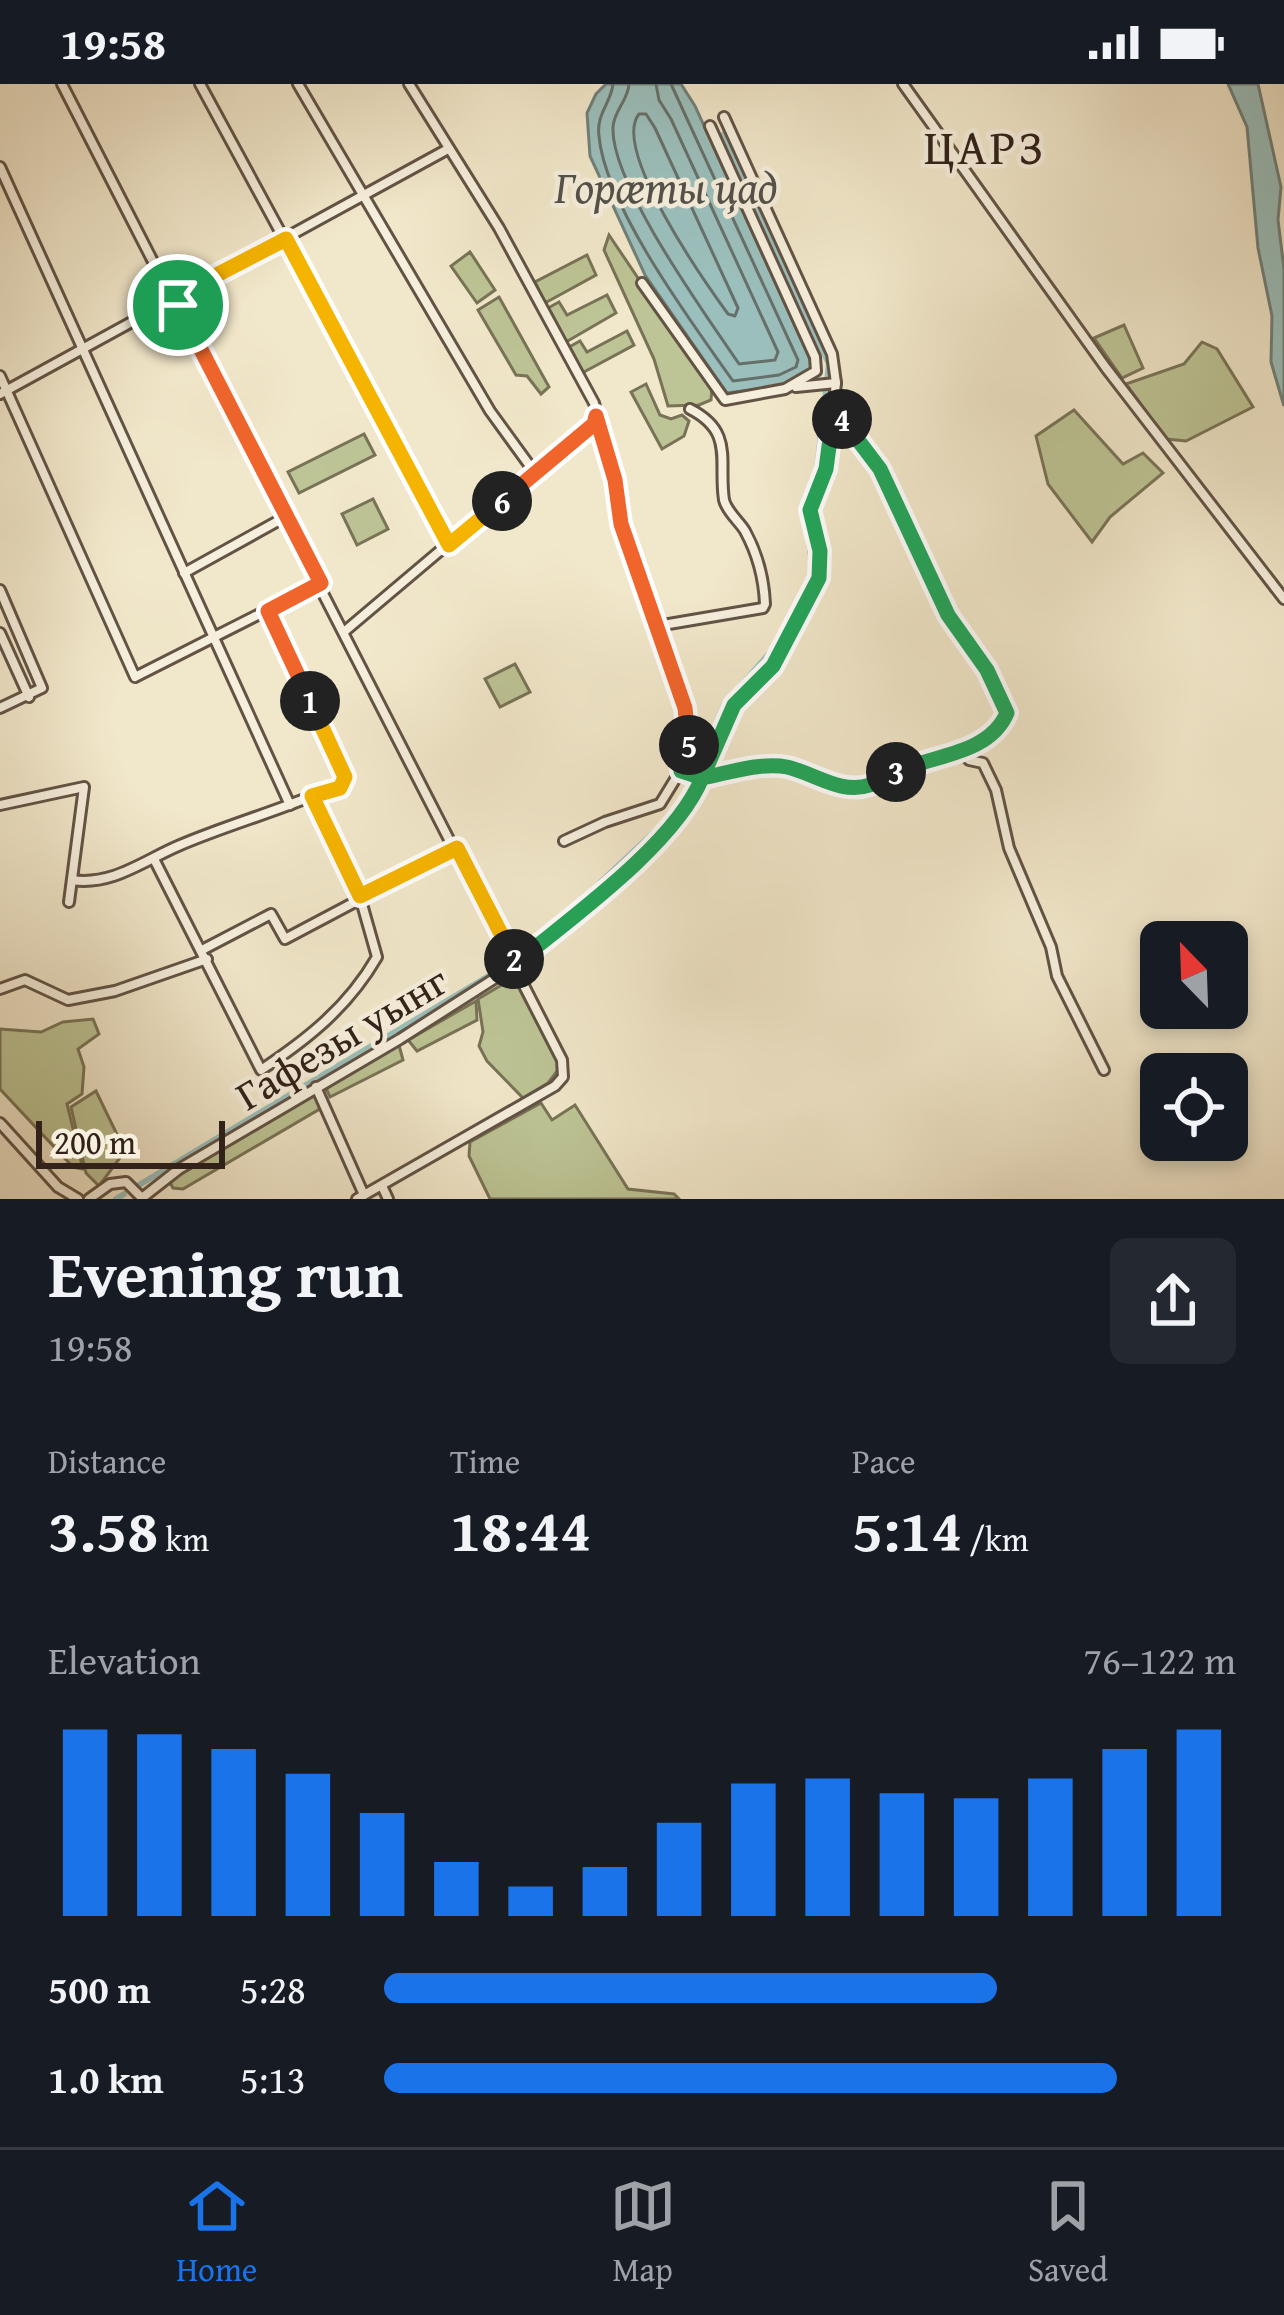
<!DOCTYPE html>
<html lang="en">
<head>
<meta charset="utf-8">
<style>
  body { margin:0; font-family:"Gentium Book Plus",serif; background:#242831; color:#f1f3f6; height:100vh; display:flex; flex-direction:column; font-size:45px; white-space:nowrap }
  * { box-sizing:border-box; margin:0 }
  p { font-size:39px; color:#9ea1a6 }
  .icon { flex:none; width:66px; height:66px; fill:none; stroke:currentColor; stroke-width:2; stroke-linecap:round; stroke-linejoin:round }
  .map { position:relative; height:1115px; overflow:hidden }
  .drawer { display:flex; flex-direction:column; background:#171b24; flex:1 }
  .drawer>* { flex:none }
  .needle { width:78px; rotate:337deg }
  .buttons { position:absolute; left:1140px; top:837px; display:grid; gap:24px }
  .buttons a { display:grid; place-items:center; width:108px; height:108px; border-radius:18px; background:#171b24; box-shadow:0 6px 18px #0003; font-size:60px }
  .scale { position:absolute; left:36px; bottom:30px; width:189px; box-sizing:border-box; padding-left:12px; border:6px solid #322219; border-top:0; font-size:33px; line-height:42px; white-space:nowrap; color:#322219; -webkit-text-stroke:9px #f6efdd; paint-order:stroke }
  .pin { position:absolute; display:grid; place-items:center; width:102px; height:102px; color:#fff; margin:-51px; border:6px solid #fff; border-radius:50%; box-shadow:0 3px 12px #0007 }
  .km { position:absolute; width:60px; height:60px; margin:-30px; border-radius:50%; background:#222; color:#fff; font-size:33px; line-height:60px; text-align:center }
  .round { display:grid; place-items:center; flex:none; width:126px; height:126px; border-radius:18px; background:#242831 }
  .head { display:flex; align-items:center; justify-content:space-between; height:204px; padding:0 48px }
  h1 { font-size:66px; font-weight:700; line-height:90px }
  .figures { display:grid; grid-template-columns:repeat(3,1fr); gap:18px; height:204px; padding:12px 48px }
  .figures div { display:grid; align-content:center }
  .figures b { font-size:60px; font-weight:700 }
  .figures small { font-size:33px; font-weight:400 }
  .figures p { font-size:33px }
  .chart { height:336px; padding:24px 48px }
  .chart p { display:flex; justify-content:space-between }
  .chart svg { width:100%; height:216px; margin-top:12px; stroke:#1a73e8; stroke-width:6 }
  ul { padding:0 48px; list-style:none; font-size:39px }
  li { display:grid; grid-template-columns:192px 144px 1fr; align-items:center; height:90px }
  li i { height:30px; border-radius:15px; background:#1a73e8 }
  .status { display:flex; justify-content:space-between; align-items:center; height:84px; padding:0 60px; background:#171b24; direction:ltr }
  .status svg { height:33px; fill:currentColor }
  .menu { display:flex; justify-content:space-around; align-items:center; height:168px; border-top:3px solid #363941; background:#171b24; font-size:33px; color:#9ea1a6 }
  .menu a { display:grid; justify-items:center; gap:6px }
  .menu .on { color:#1a73e8 }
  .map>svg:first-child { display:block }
</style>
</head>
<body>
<div class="status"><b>19:58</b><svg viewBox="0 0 49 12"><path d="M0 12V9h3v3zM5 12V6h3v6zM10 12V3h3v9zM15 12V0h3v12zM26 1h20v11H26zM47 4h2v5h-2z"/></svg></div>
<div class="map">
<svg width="1284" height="1115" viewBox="0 0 1284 1115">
  <rect width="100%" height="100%" fill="#f1e7ca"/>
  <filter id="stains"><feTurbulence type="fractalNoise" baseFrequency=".00167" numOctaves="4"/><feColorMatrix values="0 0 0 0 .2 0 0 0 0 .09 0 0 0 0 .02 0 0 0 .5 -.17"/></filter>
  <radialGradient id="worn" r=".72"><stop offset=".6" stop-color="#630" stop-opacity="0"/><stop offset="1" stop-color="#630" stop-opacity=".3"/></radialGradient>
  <g fill="#bdc495" stroke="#787357" stroke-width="3">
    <polygon points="609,151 712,304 711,316 699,321 668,322 654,275 604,166"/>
    <polygon points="470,168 495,206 477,219 451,182"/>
    <polygon points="587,171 596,191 545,219 535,198"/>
    <polygon points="607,211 616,229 566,258 548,224 559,218 567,231"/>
    <polygon points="499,213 549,303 541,310 527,292 516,291 478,226"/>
    <polygon points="1124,241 1143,284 1122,294 1094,254"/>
    <polygon points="627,247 634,261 582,289 569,263 580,257 587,268"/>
    <polygon points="1202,258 1217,265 1253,323 1186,357 1166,355 1126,300 1184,280"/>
    <polygon points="646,300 660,331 671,335 682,331 689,337 684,352 662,365 631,308"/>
    <polygon points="1074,326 1123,380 1143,369 1163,389 1110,433 1092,458 1048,400 1036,352"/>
    <polygon points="364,350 375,371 299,409 288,388"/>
    <polygon points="373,415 388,445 357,461 342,430"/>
    <polygon points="515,580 530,608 500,623 485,595"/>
    <polygon points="520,890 526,893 565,977 548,999 523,1014 487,977 479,962 483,948 478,915"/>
    <polygon points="476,917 477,936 417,967 408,956"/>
    <polygon points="93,935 99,950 78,965 84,983 82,1010 67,1020 83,1085 73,1083 0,1005 0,945 41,948 63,938"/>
    <polygon points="399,961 403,976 330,1013 326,1004"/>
    <polygon points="96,1007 125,1067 99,1102 86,1089 71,1023"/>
    <polygon points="318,1008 323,1019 318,1026 183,1105 173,1104 169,1097"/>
    <polygon points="541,1019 552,1036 575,1021 628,1105 674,1110 679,1115 490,1115 469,1072 470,1058"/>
  </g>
  <g fill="#9bbfbc" stroke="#71807b" stroke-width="3">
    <polygon points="606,0 681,0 695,22 814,284 783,302 727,309 645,191 590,72 587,29 596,10"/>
    <polygon points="1228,0 1258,0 1281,103 1278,136 1284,185 1284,322 1271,278 1272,232 1258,164 1247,43"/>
  </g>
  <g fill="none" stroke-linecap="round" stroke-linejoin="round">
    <g stroke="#66706a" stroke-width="3">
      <path d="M613 0C611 19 596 30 599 52 605 122 692 239 733 297L779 291 796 283 798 276 671 0"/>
      <path d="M629 0C628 17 614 26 613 43 610 99 706 231 739 280L775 276 778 268 671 35 659 16 656 0"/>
      <path d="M639 30H646L655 44 738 224 735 232 728 230C704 197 611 65 639 30Z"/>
    </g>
    <g stroke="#9bbfbc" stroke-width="6">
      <polyline points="571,826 681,723 724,621 783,554 809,505 813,488 805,427 816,394 829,280 724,50"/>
      <polyline points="134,1104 512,878"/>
      <polyline points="116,1115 124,1110"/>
    </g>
    <g stroke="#625345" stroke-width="14">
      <g id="minor">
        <polyline points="62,0 562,976 563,993 555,1002 357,1115"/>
        <polyline points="200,0 450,461"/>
        <polyline points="298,0 490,327 535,389"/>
        <polyline points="409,0 499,144 594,319 615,396 621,440 684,624 690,663 687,676 660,720 605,738 564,757"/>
        <polyline points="903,0 1106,284 1284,515"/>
        <polyline points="0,83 290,721"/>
        <polyline points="642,199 725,316 785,305 816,287 815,273 710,42"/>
        <polyline points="0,292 135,593 321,499"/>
        <polyline points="796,303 836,299"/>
        <polyline points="0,310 448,65"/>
        <polyline points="834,326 880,385 948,531 987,586 1006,624 1003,639 963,669"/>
        <polyline points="184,489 287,432"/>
        <polyline points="0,506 42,604 0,624"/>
        <path d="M657 542 763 524 765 520C764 496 757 469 745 447 739 437 727 428 724 416 718 377 735 348 690 325"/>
        <polyline points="345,547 596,335"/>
        <polyline points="0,549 29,613"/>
        <polyline points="702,694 734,621 773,582 819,494 820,467 810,426 826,385 836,299 832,270 724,33"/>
        <path d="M703 694C729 688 760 678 786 683 814 688 838 710 867 702 900 693 927 666 963 669L969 676 983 679 996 706 1009 764 1051 863 1057 892 1104 986"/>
        <polyline points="0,721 84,703 69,818"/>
        <path d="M154 775 261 986C309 954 348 923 377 873L360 813 312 712"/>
        <path d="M72 796C112 802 143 777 178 762 222 743 268 730 312 712L326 711 345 699 268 527"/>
        <polyline points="202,866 271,830 285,855 457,764"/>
        <polyline points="0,905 25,896 68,916 115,907 207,875"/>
        <polyline points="316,1003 364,1111"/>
        <polyline points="0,1039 58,1103 78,1115"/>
        <polyline points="382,1102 388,1115"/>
        <polyline points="89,1115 110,1100 126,1098 142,1114 179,1085 400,955 511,884 682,732 702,694 681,687"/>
      </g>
    </g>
    <use href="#minor" stroke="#f6efdd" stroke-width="8"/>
  </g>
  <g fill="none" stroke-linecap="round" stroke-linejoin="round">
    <g stroke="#fff" stroke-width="24">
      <polyline id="split-1" points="178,221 321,499 268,527 310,617"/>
    </g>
    <g stroke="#fff" stroke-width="24">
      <polyline id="split-2" points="310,617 345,693 340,704 312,712 360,812 457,764 514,875"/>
    </g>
    <g stroke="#fff" stroke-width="24">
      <path id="split-3" d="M514 875 516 879C572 833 675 760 702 694 728 689 760 678 787 683 814 689 841 711 870 701 879 698 887 692 896 688"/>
    </g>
    <g stroke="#fff" stroke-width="24">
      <path id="split-4" d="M842 335 880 385 948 531 987 586 1007 629C989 671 932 671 896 688"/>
    </g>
    <g stroke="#fff" stroke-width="24">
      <polyline id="split-5" points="689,661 681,687 702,694 734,621 773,582 819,494 820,467 810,426 826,385 834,325 842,335"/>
    </g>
    <g stroke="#fff" stroke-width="24">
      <polyline id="split-6" points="502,417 594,340 596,332 615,396 621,440 685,624 689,661"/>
    </g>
    <g stroke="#fff" stroke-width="24">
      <polyline id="split-7" points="178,221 174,213 286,155 449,461 502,417"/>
    </g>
    <use href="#split-1" stroke="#f0652b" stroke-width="15"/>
    <use href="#split-2" stroke="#f5b400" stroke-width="15"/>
    <use href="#split-3" stroke="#22a559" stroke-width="15"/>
    <use href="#split-4" stroke="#22a559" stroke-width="15"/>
    <use href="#split-5" stroke="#22a559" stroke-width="15"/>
    <use href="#split-6" stroke="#f0652b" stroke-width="15"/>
    <use href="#split-7" stroke="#f5b400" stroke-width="15"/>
  </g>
  <g text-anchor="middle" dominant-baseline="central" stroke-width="9" stroke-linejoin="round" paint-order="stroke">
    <g font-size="42" fill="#322219" stroke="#f6efdd">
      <text transform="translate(341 953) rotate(-31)">Гафезы уынг</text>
    </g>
    <g font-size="45" font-style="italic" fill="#52514a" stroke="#f6efdd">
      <text x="666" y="102">Горӕты цад</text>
    </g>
    <g font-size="48" letter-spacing="3" fill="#322219" stroke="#f6efdd">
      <text x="985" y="62">ЦАРЗ</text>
    </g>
  </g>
  <rect width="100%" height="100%" filter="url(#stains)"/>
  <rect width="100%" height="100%" fill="url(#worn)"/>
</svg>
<div class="buttons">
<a><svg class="needle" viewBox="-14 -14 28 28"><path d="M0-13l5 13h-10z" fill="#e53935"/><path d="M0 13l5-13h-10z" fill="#9ea1a6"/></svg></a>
<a><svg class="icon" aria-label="locate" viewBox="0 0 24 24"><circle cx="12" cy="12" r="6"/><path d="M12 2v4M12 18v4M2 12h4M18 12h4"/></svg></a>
</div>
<div class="scale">200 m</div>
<div class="pin" style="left:178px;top:221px;background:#1e9e55"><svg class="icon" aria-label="arrive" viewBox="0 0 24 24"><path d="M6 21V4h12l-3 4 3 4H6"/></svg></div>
<b class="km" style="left:310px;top:617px">1</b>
<b class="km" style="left:514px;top:875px">2</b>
<b class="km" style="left:896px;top:688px">3</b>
<b class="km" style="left:842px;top:335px">4</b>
<b class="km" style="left:689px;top:661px">5</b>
<b class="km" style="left:502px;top:417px">6</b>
</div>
<section class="drawer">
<div class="head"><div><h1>Evening run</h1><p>19:58</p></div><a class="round"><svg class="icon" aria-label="share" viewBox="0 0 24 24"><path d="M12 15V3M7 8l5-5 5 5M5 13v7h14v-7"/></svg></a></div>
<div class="figures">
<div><p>Distance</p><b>3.58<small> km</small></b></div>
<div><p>Time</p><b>18:44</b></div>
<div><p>Pace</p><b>5:14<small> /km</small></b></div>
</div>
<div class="chart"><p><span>Elevation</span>76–122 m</p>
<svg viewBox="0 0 160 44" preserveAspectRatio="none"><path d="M5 44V6M15 44V7M25 44V10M35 44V15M45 44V23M55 44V33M65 44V38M75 44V34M85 44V25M95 44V17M105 44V16M115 44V19M125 44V20M135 44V16M145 44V10M155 44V6"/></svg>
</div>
<ul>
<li><b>500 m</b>5:28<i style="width:72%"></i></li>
<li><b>1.0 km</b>5:13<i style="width:86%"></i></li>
</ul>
</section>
<nav class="menu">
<a class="on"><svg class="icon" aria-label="home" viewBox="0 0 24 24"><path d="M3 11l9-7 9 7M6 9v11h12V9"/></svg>Home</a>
<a><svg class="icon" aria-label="map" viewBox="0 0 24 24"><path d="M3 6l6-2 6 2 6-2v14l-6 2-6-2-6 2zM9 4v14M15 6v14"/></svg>Map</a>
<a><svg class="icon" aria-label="saved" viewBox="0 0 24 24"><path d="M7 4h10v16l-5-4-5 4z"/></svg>Saved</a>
</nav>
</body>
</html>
